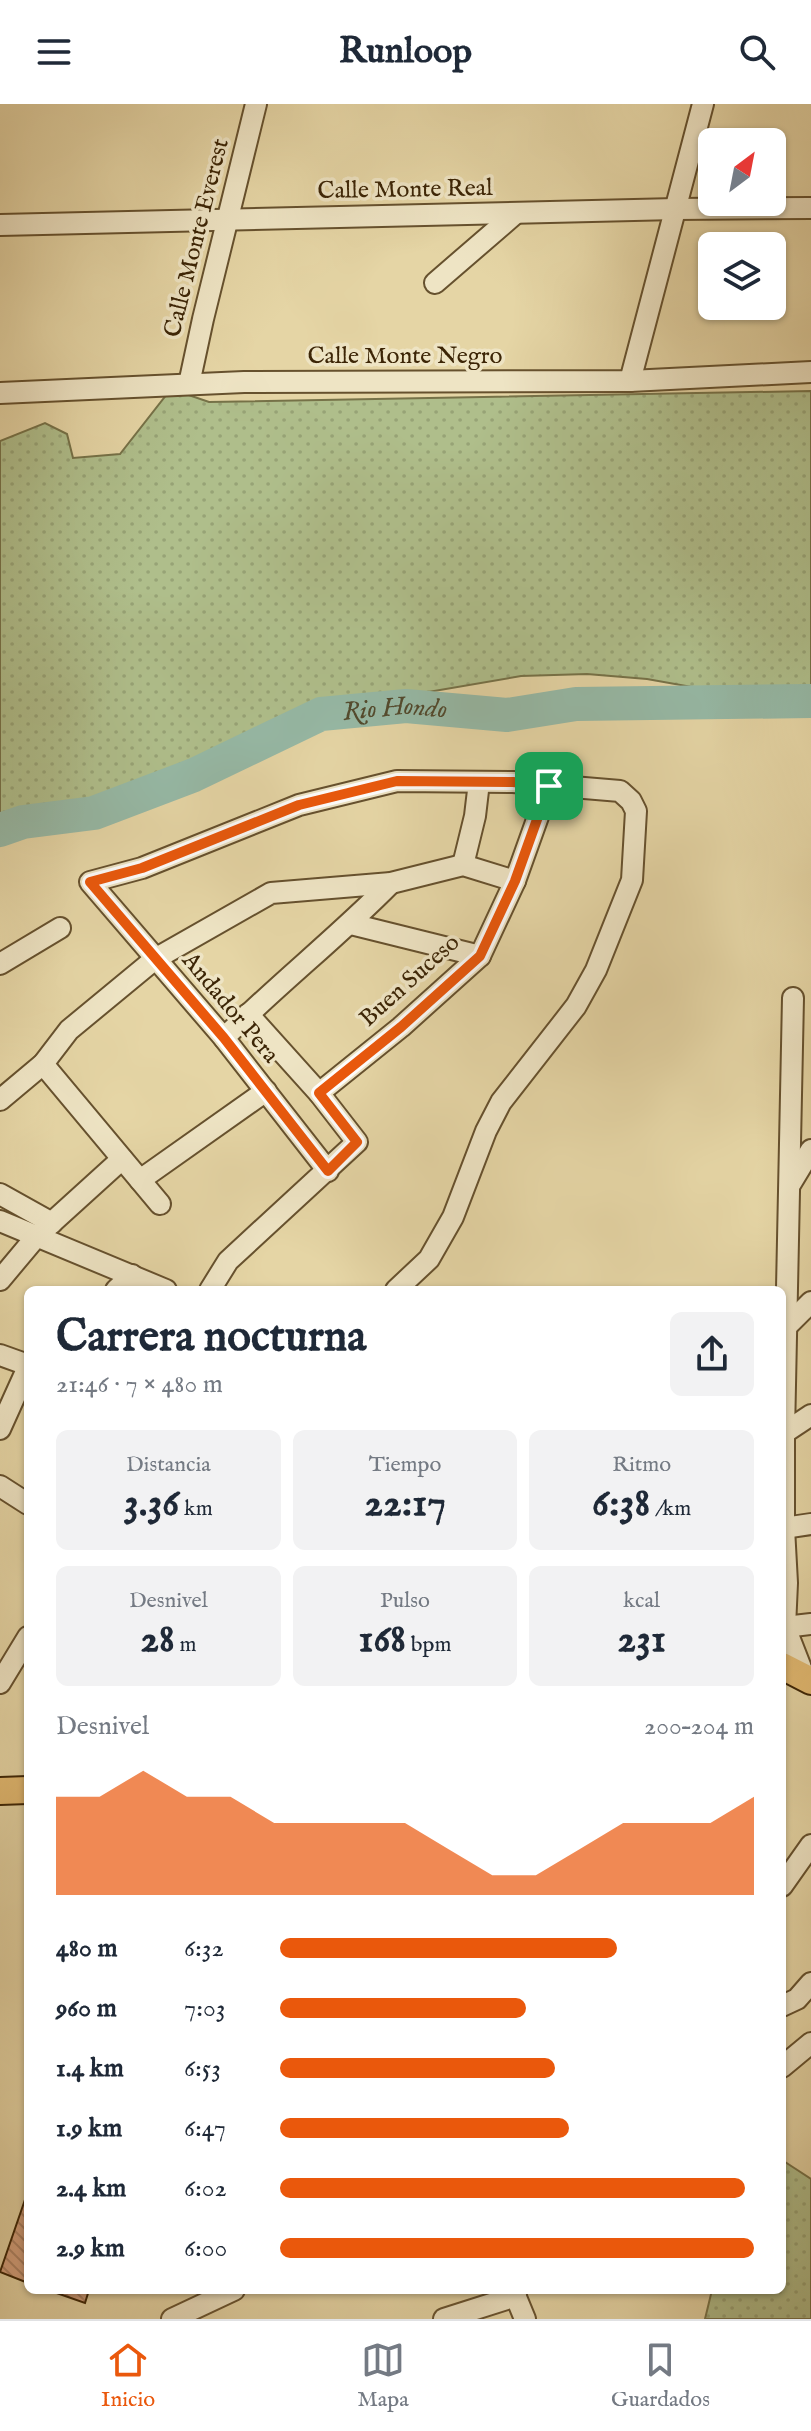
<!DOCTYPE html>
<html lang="es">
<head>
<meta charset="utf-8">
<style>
  body { margin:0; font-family:"IM FELL English",serif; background:#f2f2f3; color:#1f2937; height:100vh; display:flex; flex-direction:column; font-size:30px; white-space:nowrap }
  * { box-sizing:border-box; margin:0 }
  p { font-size:26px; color:#747a83 }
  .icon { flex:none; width:44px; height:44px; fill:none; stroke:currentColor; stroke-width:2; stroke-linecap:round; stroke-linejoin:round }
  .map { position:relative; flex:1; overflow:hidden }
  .details { position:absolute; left:24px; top:1182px; width:762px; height:1008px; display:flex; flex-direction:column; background:#fff; border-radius:12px; box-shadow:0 2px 6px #0004 }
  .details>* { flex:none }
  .needle { width:52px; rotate:32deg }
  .controls { position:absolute; left:698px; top:24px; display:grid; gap:16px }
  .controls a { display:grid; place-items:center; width:88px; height:88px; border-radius:12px; background:#fff; box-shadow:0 2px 6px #0004; font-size:40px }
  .pin { position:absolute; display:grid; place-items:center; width:68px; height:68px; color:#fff; margin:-34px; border-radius:16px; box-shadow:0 4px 12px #0006 }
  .round { display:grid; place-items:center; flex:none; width:84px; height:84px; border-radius:12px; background:#f2f2f3 }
  .headline { display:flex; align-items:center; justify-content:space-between; height:136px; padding:0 32px }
  h1 { font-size:44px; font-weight:700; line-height:60px }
  .figures { display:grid; grid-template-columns:repeat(3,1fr); gap:12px; height:136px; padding:8px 32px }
  .figures div { display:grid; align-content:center; border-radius:12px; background:#f2f2f3; text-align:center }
  .figures b { font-size:40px; font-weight:700 }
  .figures small { font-size:22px; font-weight:400 }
  .figures p { font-size:22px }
  .chart { height:224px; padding:16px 32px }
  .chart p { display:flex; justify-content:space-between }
  .chart svg { width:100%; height:144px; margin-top:8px; fill:#ea580c; opacity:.7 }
  ul { padding:0 32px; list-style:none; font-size:26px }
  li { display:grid; grid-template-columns:128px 96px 1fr; align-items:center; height:60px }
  li i { height:20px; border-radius:10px; background:#ea580c }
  header { display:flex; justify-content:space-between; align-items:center; height:104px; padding:0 32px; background:#fff; font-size:36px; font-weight:700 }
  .dock { display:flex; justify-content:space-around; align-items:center; height:112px; border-top:2px solid #e0e1e3; background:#fff; font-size:22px; color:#747a83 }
  .dock a { display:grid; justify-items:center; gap:4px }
  .dock .active { color:#ea580c }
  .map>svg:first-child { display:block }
</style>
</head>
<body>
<header><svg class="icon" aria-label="menu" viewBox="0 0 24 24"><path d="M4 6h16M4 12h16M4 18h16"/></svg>Runloop<svg class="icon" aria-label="search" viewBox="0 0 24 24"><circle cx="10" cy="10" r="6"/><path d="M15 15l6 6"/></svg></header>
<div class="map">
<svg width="811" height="2215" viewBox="0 0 811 2215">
  <defs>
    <pattern id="grass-dots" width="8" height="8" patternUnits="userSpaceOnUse" patternTransform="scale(2)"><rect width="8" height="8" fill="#afbe8b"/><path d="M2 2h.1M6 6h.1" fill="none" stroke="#97a376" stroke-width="1.8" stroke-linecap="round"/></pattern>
    <pattern id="building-back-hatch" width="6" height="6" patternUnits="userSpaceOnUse" patternTransform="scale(2)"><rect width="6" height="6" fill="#d6a380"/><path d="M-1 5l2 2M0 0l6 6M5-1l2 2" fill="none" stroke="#af8567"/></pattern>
  </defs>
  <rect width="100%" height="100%" fill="#e5d5a5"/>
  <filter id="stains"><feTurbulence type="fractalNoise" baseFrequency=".0025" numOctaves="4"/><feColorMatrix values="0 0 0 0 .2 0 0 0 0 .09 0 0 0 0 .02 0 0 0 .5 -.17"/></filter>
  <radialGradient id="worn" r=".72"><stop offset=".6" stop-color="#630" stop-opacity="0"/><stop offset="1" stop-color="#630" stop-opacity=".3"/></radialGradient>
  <g fill="url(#grass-dots)" stroke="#767248" stroke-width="2">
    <polygon points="171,285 209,298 811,287 811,582 731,590 647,575 587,570 521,572 294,611 247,636 98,696 14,733 0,742 0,337 45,319 67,330 73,354 120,350"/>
    <polygon points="782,2056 811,2075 811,2215 705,2215 712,2186 782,2186"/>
  </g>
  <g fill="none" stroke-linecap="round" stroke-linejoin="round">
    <path stroke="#96b9a6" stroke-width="34" id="s1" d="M0 726 23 718 94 709 194 671 321 610 406 602 507 611 576 600 811 597"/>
  </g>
  <g fill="url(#building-back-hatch)" stroke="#3c2506" stroke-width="2">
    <polygon points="28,2087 28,2179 0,2168"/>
    <polygon points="48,2186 89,2186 85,2199"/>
  </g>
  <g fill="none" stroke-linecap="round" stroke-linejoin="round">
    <g stroke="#66512e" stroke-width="24">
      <g id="minor">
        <polyline points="0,121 676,105 811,104"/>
        <polyline points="435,179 516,109"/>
        <polyline points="630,277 703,0"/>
        <polyline points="189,280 203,215 256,0"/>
        <polyline points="0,289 244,278 630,277 811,268"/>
        <polyline points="463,761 475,712 479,678"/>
        <polyline points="351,820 480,852"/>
        <polyline points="0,860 60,824"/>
        <polyline points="793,894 784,1329 784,1424 787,1479 785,1523 805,1574"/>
        <path d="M224 934C278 880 338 833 391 779"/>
        <polyline points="43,960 160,1100"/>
        <polyline points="319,989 401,923 480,852 515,777 549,682"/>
        <polyline points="0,996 43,960 69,926 155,855 271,789 391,779 463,761 515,777"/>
        <polyline points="328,1067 224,934 90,778 142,764 299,701 397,677 513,678 620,687 631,697 636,707 632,776 596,866 576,902 501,998 486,1027 453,1113 429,1155 396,1186"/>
        <polyline points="140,1076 266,987"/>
        <polyline points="791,1079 811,1046"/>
        <polyline points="0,1090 52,1119"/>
        <polyline points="0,1117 166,1186"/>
        <polyline points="0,1176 36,1133 122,1055"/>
        <polyline points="116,1186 132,1171"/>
        <polyline points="210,1186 228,1157 357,1038 319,989 248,910"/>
        <polyline points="788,1221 811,1198"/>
        <polyline points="0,1251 28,1261"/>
        <polyline points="0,1325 28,1263"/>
        <polyline points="784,1329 811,1311"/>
        <polyline points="0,1382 28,1400"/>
        <polyline points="784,1424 811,1420"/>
        <polyline points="785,1523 811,1520"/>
        <polyline points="0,1579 28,1533"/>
        <polyline points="782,1782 811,1741"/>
        <polyline points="782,1902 797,1895 811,1879"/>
        <polyline points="782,1963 811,1939"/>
        <polyline points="513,2186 525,2215"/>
        <polyline points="172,2215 234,2186"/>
        <polyline points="444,2215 516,2192"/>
      </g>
    </g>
    <g stroke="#3c2506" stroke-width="30">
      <g id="major">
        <polyline points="782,1562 811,1577"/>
        <polyline points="0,1687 28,1686"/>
      </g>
    </g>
    <use href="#minor" stroke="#eee4c4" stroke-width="20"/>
    <use href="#major" stroke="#e2ba72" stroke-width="26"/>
  </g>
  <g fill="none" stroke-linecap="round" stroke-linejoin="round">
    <g stroke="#fff" stroke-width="16">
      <polygon id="route" points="397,677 513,678 549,682 515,777 480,852 401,923 319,989 357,1038 328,1067 224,934 90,778 142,764 299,701"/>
    </g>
    <use href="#route" stroke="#ea580c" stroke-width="10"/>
  </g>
  <g text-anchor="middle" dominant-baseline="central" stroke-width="7" stroke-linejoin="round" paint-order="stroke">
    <g font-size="24" fill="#3c2506" stroke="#eee4c4">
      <text transform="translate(405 86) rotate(-1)">Calle Monte Real</text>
      <text transform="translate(197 134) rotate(-76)">Calle Monte Everest</text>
      <text x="405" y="252">Calle Monte Negro</text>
      <text transform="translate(410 877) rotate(-42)">Buen Suceso</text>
      <text transform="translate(230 904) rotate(50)">Andador Pera</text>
    </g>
    <g font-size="26" font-style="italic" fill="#524a2e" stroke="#eee4c4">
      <text stroke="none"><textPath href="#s1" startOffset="418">Rio Hondo</textPath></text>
    </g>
  </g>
  <rect width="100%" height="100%" filter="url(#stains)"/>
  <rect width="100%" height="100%" fill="url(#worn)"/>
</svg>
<div class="controls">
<a><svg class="needle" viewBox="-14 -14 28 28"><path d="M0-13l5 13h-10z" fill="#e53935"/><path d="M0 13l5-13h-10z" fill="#747a83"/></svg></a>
<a><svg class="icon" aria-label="layers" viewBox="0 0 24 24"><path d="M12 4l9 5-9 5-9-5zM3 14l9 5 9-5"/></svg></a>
</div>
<div class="pin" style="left:549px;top:682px;background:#1e9e55"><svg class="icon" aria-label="arrive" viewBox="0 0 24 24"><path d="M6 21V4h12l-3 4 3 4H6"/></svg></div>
<section class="details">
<div class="headline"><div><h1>Carrera nocturna</h1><p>21:46 · 7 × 480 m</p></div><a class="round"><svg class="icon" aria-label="share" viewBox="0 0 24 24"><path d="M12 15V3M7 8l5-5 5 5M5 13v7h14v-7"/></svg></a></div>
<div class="figures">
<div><p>Distancia</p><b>3.36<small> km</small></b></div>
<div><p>Tiempo</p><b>22:17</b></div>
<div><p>Ritmo</p><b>6:38<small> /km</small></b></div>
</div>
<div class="figures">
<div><p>Desnivel</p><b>28<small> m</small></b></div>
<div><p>Pulso</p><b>168<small> bpm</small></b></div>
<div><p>kcal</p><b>231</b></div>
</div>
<div class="chart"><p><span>Desnivel</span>200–204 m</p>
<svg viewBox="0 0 160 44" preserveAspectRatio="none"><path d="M0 44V14L10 14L20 6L30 14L40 14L50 22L60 22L70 22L80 22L90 30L100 38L110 38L120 30L130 22L140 22L150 22L160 14V44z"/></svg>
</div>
<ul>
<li><b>480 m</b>6:32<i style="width:71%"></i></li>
<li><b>960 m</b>7:03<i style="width:52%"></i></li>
<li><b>1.4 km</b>6:53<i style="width:58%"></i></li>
<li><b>1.9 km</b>6:47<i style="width:61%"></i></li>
<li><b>2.4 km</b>6:02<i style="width:98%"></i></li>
<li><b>2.9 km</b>6:00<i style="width:100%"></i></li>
</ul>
</section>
</div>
<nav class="dock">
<a class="active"><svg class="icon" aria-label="home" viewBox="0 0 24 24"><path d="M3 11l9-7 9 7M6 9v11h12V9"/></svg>Inicio</a>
<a><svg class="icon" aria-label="map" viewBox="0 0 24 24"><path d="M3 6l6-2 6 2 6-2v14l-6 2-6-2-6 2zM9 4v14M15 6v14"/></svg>Mapa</a>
<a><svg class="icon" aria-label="saved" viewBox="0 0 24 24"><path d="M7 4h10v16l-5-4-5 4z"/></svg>Guardados</a>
</nav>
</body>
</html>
